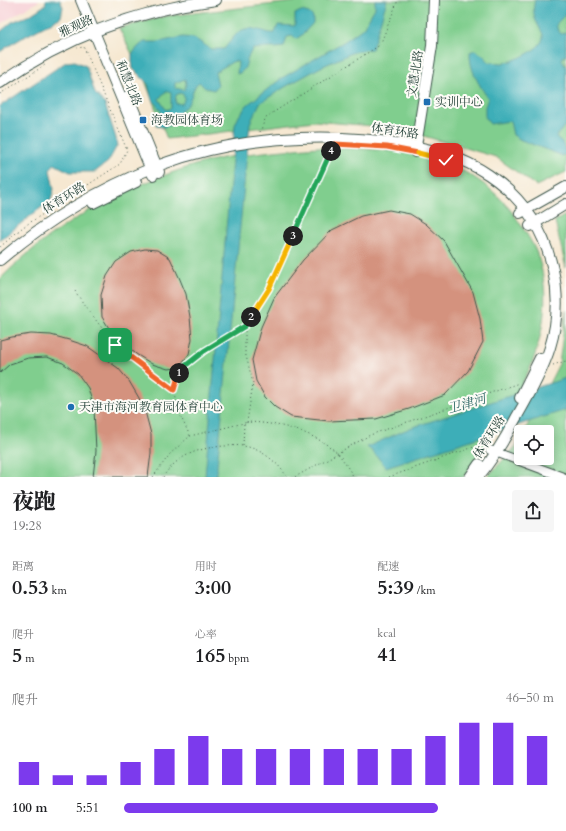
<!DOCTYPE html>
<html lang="zh">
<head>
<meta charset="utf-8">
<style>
  body { margin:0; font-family:Cardo,"Noto Serif SC",serif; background:#f6f6f6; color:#202124; height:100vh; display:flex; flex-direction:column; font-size:15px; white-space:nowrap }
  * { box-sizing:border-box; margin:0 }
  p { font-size:13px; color:#757577 }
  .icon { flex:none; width:22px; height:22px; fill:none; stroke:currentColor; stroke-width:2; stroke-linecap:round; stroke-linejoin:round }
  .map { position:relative; height:477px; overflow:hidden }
  .details { display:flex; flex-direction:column; background:#fff; flex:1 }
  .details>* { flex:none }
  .buttons { position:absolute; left:514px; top:425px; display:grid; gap:8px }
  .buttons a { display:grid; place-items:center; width:40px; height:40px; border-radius:4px; background:#fff; box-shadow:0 2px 10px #0003; font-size:20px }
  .pin { position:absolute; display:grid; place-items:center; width:34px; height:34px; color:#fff; margin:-17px; border-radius:8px; box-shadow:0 2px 6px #0006 }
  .km { position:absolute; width:20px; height:20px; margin:-10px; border-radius:50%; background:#222; color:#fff; font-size:11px; line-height:20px; text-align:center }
  .round { display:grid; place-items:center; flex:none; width:42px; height:42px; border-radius:4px; background:#f6f6f6 }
  .overview { display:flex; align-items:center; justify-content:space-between; height:68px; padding:0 12px }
  h1 { font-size:22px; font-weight:800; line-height:30px }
  .figures { display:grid; grid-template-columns:repeat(3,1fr); gap:6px; height:68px; padding:4px 12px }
  .figures div { display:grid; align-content:center }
  .figures b { font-size:20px; font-weight:800 }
  .figures small { font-size:11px; font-weight:400 }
  .figures p { font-size:11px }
  .chart { height:112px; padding:8px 12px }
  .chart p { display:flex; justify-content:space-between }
  .chart svg { width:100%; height:72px; margin-top:4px; stroke:#7c3aed; stroke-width:6 }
  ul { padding:0 12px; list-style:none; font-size:13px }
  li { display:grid; grid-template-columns:64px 48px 1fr; align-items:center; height:30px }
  li i { height:10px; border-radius:5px; background:#7c3aed }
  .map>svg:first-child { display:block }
</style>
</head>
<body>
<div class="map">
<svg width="566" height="477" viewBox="0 0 566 477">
  <rect width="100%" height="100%" fill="#fdfcf7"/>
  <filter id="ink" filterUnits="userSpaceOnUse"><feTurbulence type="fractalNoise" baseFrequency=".025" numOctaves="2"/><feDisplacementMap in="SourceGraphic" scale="8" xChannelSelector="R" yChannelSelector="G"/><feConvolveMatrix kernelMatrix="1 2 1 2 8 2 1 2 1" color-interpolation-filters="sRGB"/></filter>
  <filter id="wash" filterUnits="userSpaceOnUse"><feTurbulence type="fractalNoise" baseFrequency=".012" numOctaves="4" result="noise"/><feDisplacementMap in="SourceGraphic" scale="16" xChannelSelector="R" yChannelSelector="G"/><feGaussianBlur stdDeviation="0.9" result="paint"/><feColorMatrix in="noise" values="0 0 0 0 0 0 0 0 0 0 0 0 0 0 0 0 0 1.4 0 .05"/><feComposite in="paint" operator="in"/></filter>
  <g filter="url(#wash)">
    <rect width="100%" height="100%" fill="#f6e8d1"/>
    <polygon fill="#f7cfd5" points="0,0 38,0 39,1 0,24"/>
    <g fill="#80ce8e" stroke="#508661">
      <polygon points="311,0 566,0 566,172 536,186 496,157 396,128 314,121 167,139 144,78 119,28 167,16"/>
      <path d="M317 147C358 149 406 148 445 163 477 175 503 196 521 225 526 233 532 242 536 251 551 289 545 329 531 366 524 381 514 396 505 411 493 433 481 457 464 477H0V279C45 234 98 201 157 178 179 170 201 162 223 158 254 152 286 150 317 147Z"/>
      <polygon points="566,215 566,268 555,221"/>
      <polygon points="566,310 566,477 487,477 518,444 521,438 521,458 547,458 547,432 524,432 559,364"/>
    </g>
    <g fill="#3eaeb8" stroke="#2e7676" fill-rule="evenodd">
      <path d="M46 0H60L63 7 61 17C41 29 19 38 0 52V32L12 22 30 15 45 5Z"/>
      <polygon points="375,0 387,0 372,49 356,51 321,67 285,87 260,103 250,123 216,477 205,477 235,125 239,116 247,105 282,78 345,41 363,28 375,8"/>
      <path d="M535 0H566V14L557 23V28L561 34 566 32V56H563L562 60 566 67V124L556 137 562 142 566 153 563 156 521 140 513 135 510 121 490 124 485 118V107L488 98C479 85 469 69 470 52L475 50 484 56 489 62C493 62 498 63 502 63 513 62 545 49 543 35 542 31 538 26 536 21 533 15 533 6 535 0Z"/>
      <path d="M301 11 309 13 313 17V23L302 35 296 39 292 36 287 37 284 47C274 49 263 47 253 49 251 51 249 55 248 58 245 66 246 71 237 74L238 62 234 61 215 72 218 85 214 90 205 88 199 82C192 88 193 95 188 104 186 107 181 109 180 112 175 124 169 129 156 126V120L159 118 162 113 151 97 148 84 133 69 132 61V54L139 46 144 42H158L183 37 194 38 211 49H224C235 36 240 24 259 30 265 31 269 34 275 33L278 25 295 26V14ZM185 79 186 84 184 90 175 88V83ZM168 91 171 92V108L166 110 159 99 163 94ZM180 93 184 95V100L182 104 175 103 176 95Z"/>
      <polygon points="75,61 86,66 95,93 105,104 116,138 117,146 108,162 95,172 70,172 54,164 50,170 54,189 51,200 0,240 0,106 66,62"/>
      <polygon points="566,378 566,410 386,467 372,451 367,447 410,428"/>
    </g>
    <g id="blocks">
      <g fill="#d4927e">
        <polygon points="389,210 410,214 426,224 444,241 473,292 480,319 483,342 468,371 445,395 409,409 376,419 329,421 291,417 275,407 265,397 256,381 252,360 261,327 274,298 303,260 332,230 361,216"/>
        <polygon points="145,249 157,250 170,258 179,277 186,294 190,317 192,339 189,354 178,368 168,369 152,364 136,354 112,333 102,317 101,295 107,276 116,262 131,252"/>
        <polygon points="31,334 51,335 69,340 87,346 118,368 129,381 139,398 146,415 151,434 151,453 148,477 93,477 96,451 94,408 88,388 78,374 63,363 47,357 28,358 10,364 0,373 0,340 12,337"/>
      </g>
    </g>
  </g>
  <g filter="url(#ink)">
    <use href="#blocks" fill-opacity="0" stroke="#3f574c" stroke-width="1"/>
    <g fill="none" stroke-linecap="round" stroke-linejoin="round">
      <g stroke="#3f574c" stroke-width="10">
        <polyline id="minor" points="490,450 563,477"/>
      </g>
      <g stroke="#3f574c" stroke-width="12">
        <g id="major">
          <polyline points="81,0 153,175"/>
          <path d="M0 83C64 38 138 10 216 0"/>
          <polyline points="128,96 159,172"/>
          <polyline points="415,152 432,46 434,0"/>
          <polyline points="93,203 136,182"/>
          <polyline points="520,213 566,187"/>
          <polyline points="530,226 566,204"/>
          <path d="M0 260C47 220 99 189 157 166 233 137 322 131 403 144 433 150 463 157 489 175 523 198 544 229 553 270 566 328 544 370 516 418 505 439 493 459 478 477"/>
          <polyline points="520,398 540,358"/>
          <polyline points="470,477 479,464"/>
        </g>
      </g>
      <g stroke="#3f574c" stroke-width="1" stroke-dasharray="1 3" stroke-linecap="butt">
        <polyline points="0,94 45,65"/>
        <polyline points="260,132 266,117 380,45 398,0"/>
        <polyline points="0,247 23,227 120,164 127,150 84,47 77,48"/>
        <polyline points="75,291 85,306 115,345 173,390"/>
        <polyline points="553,365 566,361"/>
        <path d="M248 422H247C278 423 309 430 334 450 342 456 348 469 354 477"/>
        <polyline points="243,445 244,424 247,422 253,383 245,352 245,327"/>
        <polyline points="153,477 170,454 190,436 180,415 174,390 180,370 204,351 245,326 269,289 334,146"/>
        <path d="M163 477C177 455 199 448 224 446 230 446 237 445 243 446 260 448 278 462 287 477"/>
        <polyline points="295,477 370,435 519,383"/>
        <polyline points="389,477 485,443"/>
      </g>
      <use href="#minor" stroke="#fff" stroke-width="8"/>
      <use href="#major" stroke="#fff" stroke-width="10"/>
      <polyline stroke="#3f574c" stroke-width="1" stroke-dasharray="1 3" stroke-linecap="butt" points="190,436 248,422"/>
    </g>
  </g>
  <g fill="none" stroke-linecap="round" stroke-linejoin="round" filter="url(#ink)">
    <g stroke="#fff" stroke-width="8">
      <polyline id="split-1" points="115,345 174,390 179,373"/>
    </g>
    <g stroke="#fff" stroke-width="8">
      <polyline id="split-2" points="179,373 180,370 204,351 245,326 251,317"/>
    </g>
    <g stroke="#fff" stroke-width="8">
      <polyline id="split-3" points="251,317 269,289 293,236"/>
    </g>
    <g stroke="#fff" stroke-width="8">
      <polyline id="split-4" points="293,236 331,151"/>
    </g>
    <g stroke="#fff" stroke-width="8">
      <polyline id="split-5" points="331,151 335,144 387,147 418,153"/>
    </g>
    <g stroke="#fff" stroke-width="8">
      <polyline id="split-6" points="418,153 446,160"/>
    </g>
    <use href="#split-1" stroke="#f0652b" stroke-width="5"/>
    <use href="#split-2" stroke="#22a559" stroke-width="5"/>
    <use href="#split-3" stroke="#f5b400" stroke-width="5"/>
    <use href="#split-4" stroke="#22a559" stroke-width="5"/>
    <use href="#split-5" stroke="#f0652b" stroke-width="5"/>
    <use href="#split-6" stroke="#f5b400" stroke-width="5"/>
  </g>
  <g fill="#1f6fb2" stroke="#fdfcf7" stroke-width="1.5">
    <rect x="423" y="98" width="8" height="8" rx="2"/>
    <rect x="139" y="116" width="8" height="8" rx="2"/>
    <circle cx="71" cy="407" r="4"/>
  </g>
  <g text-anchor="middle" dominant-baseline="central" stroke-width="4" stroke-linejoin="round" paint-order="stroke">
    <g font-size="12" fill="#1f3d34" stroke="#fdfcf7">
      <text transform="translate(76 26) rotate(-24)">雅观路</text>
      <text transform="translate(415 74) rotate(-81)">文慧北路</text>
      <text transform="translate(129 83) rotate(68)">和慧北路</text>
      <text transform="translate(395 131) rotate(8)">体育环路</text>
      <text transform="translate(64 198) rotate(-32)">体育环路</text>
      <text transform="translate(489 437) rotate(-58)">体育环路</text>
    </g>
    <g font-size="12" fill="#1f3d34" stroke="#fdfcf7" text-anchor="start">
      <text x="435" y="102">实训中心</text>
      <text x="151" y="120">海教园体育场</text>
      <text x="79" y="407">天津市海河教育园体育中心</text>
    </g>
    <g font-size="13" font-style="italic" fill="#2a6562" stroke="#fdfcf7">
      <text transform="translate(467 404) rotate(-16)">卫津河</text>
    </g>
  </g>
</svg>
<div class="buttons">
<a><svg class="icon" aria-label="locate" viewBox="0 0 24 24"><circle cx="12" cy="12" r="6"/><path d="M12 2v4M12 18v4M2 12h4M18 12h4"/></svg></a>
</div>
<div class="pin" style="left:115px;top:345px;background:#1e9e55"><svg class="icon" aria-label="arrive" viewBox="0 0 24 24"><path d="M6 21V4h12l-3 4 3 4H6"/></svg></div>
<div class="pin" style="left:446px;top:160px;background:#d93025"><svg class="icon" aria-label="check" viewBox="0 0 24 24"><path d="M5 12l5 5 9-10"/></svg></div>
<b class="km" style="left:179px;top:373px">1</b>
<b class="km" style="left:251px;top:317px">2</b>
<b class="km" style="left:293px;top:236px">3</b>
<b class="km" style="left:331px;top:151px">4</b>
</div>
<section class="details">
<div class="overview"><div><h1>夜跑</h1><p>19:28</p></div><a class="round"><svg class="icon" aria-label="share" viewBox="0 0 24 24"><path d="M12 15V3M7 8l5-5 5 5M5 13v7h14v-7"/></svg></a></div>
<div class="figures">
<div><p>距离</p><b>0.53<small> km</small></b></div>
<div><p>用时</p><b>3:00</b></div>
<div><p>配速</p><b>5:39<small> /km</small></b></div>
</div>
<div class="figures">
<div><p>爬升</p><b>5<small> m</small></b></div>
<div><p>心率</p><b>165<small> bpm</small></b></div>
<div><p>kcal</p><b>41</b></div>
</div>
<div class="chart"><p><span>爬升</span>46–50 m</p>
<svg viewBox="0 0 160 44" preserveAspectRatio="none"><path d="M5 44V30M15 44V38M25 44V38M35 44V30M45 44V22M55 44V14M65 44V22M75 44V22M85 44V22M95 44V22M105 44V22M115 44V22M125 44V14M135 44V6M145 44V6M155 44V14"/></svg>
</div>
<ul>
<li><b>100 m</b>5:51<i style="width:73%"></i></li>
</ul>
</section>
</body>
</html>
